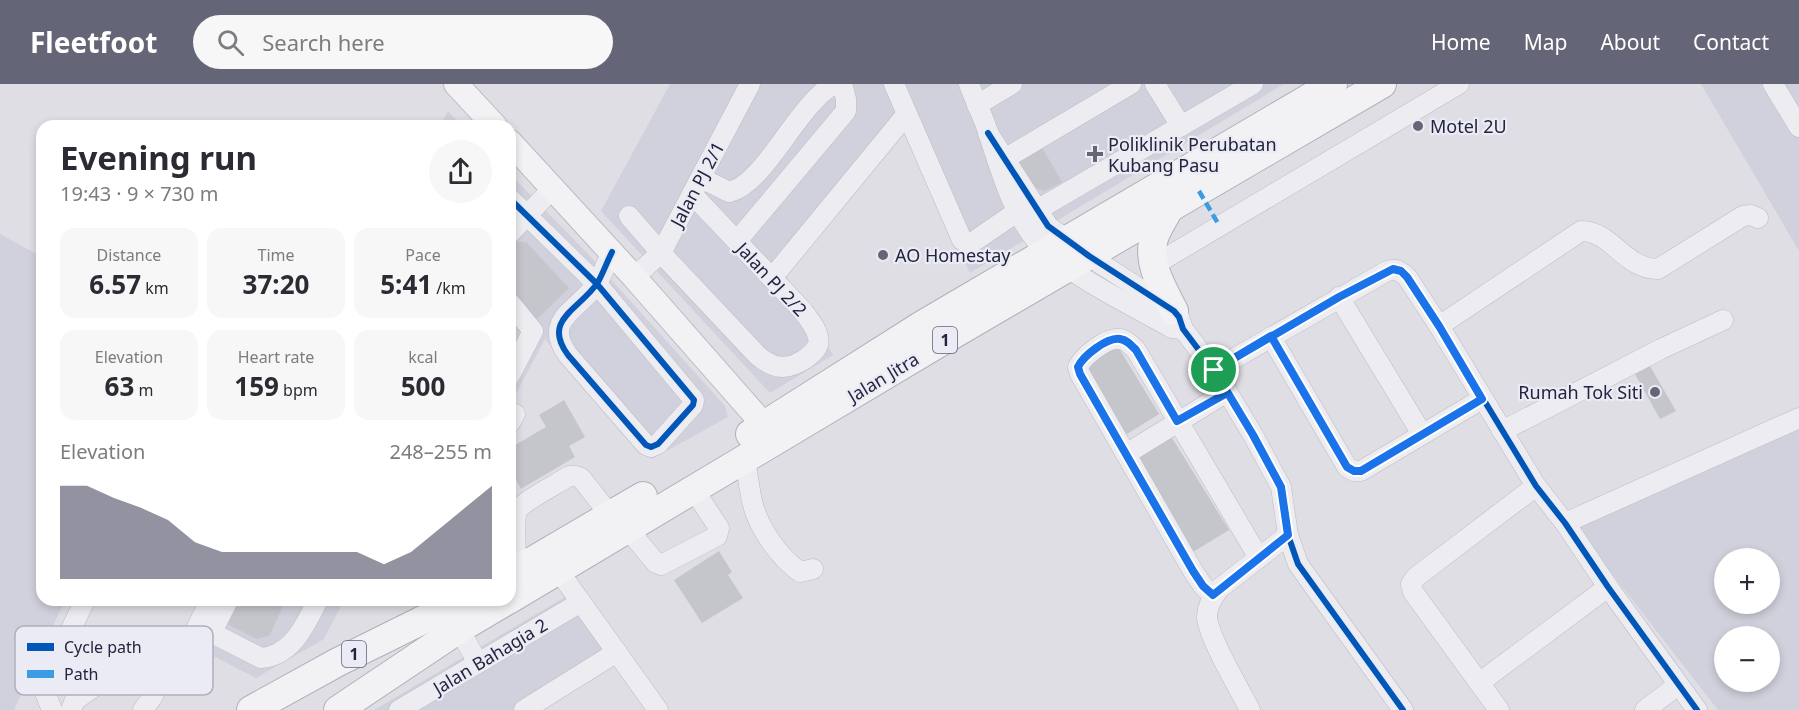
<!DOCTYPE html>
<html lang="en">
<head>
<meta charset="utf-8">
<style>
  body { margin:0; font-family:"Noto Sans",sans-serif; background:#f7f7f7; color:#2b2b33; height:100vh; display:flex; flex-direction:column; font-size:22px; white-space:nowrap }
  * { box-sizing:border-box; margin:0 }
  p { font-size:20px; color:#7c7c81 }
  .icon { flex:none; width:33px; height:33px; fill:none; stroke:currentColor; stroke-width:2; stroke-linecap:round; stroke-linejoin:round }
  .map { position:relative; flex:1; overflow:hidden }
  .sheet { position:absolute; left:36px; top:36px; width:480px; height:486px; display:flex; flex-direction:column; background:#fff; border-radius:18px; box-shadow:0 3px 9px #0003 }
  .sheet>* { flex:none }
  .tools { position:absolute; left:1714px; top:464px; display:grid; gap:12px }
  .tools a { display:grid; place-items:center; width:66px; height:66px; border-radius:50%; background:#fff; box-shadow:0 3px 9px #0003; font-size:30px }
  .pin { position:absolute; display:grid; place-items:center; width:51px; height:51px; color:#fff; margin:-26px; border:3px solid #fff; border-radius:50%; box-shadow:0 2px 6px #0007 }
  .round { display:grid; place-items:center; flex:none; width:63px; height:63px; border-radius:32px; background:#f7f7f7 }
  .overview { display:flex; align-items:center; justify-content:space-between; height:102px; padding:0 24px }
  h1 { font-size:33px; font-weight:700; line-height:45px }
  .metrics { display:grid; grid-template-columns:repeat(3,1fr); gap:9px; height:102px; padding:6px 24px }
  .metrics div { display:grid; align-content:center; border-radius:15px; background:#f7f7f7; text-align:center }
  .metrics b { font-size:26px; font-weight:700 }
  .metrics small { font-size:16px; font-weight:400 }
  .metrics p { font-size:16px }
  .chart { height:168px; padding:12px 24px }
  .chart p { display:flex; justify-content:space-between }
  .chart svg { width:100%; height:108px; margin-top:6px; fill:#656578; opacity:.7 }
  header { display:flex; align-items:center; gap:36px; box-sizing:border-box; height:84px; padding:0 30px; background:#656578; color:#fff }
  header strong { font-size:28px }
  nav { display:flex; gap:33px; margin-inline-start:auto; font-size:21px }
  .search { width:420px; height:54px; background:#f7f7f7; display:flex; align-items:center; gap:15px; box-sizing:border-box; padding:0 21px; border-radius:33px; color:#7c7c81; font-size:22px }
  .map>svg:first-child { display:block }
</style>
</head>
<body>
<header>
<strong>Fleetfoot</strong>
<div class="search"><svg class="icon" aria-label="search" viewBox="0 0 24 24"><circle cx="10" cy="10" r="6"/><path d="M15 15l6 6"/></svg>Search here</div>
<nav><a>Home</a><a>Map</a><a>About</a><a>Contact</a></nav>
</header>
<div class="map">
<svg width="1799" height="626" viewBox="0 0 1799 626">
  <rect width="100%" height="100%" fill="#dedee4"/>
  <g fill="#d1d1dd" fill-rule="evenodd">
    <polygon points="670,0 1284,0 970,189 905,46 783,187 833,271 770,309 601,127"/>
    <polygon points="1701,0 1799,0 1799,167"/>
    <polygon points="448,27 462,42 440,42"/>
    <polygon points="510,90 588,170 725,322 728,333 652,375 545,255 510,321"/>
    <polygon points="0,150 42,173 42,516 65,516 14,626 0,626"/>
    <path d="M1799 330V626H1718L1571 437ZM1725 474H1770V519H1725ZM1725 552H1770V597H1725Z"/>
    <polygon points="582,503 629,568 531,626 374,626"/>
    <polygon points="204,516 344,516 324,555 256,594 184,557"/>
  </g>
  <g fill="#c5c5cc">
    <polygon points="1040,60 1062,98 1045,107 1029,102 1014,76"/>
    <polygon points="516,158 526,158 569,204 536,236 510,208 510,164"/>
    <polygon points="510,252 516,255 510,268"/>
    <polygon points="1117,261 1159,330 1124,352 1082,283"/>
    <polygon points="1650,282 1676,327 1660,335 1635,290"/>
    <polygon points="564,316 585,353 569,362 575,373 521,405 510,385 510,364 546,343 539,331"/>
    <polygon points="1169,349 1229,446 1193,468 1133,371"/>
    <polygon points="719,467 732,488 728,491 743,514 702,539 674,496"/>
    <polygon points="237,516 286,516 269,552 257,555 225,539"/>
  </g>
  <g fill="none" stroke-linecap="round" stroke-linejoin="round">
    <g stroke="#bbbbc2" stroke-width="21">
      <g id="minor">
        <polyline points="894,0 962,156 969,159 973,158 1018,127"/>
        <path d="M969 0C975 17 984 34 989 51 1000 85 1012 126 1035 155 1064 190 1132 221 1172 244L1183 245"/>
        <polyline points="1155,0 1181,42"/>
        <polyline points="1773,0 1799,43"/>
        <polyline points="977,21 1012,0"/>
        <polyline points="988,49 1048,142 1089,172 1174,227 1179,233 1183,245 1214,286 1253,351 1281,403 1288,451 1298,480 1403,626"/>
        <polyline points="1006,74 1131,0"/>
        <path d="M701 94 729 108C765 100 797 21 834 0"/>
        <path d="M510 115 597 200 694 316 693 321 658 360 651 363 646 361 568 271C541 235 581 225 598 198 603 189 607 178 612 168"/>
        <polyline points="1037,126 1253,0"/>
        <path d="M629 132 661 169 757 271C773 285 787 287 805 275 810 271 816 267 818 261 821 249 809 235 802 226L692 110"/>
        <polyline points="510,149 553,104"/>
        <polyline points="737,157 846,27 846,15 842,0"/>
        <polyline points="1154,181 1459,0"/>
        <polyline points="634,193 661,169 750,0"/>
        <polyline points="772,194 906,31"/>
        <polyline points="1339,213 1422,350"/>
        <polyline points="510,219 533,247 510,291"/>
        <path d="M1439 242 1581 147C1612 147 1624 185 1658 185L1743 132 1751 131 1758 134"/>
        <polyline points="1271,253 1347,383 1354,387 1361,387 1482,315"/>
        <path d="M1214 286 1387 187C1396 184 1400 187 1407 193L1439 242 1536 402 1565 439 1608 503 1697 626"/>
        <polyline points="510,339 515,330"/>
        <polyline points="1502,347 1661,265 1723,236"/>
        <polyline points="1126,370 1227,308"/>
        <path d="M745 375C748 390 749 406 753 421 760 446 779 473 800 488L813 485"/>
        <polyline points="1565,439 1799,334"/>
        <polyline points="627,444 656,479 661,481 717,452 719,444 694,406"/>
        <path d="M517 486C516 474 513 434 518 426 523 417 559 399 569 392H576L581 394 610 431"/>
        <polyline points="558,486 658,626"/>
        <path d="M1213 511 1203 502 1193 487 1080 290 1078 283C1083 272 1107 253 1120 255 1127 256 1131 261 1136 266L1259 474"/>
        <polyline points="459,545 478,579"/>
        <path d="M213 546 214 550 261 574C293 571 305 541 318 516"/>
        <polyline points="213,546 228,516"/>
        <polyline points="193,551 206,525 206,516"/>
        <polyline points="1479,599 1608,503"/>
        <polyline points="52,626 46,611 52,585 85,516"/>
        <path d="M71 626 75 616C118 586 161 559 213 546"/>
        <polyline points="143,626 153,612 175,558"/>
        <polyline points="399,626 581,518"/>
        <polyline points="524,626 617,568"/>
        <path d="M1250 626C1240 606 1208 553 1207 533 1207 522 1213 512 1220 504L1288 451"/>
        <polyline points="1499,626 1413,508 1411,500 1416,493 1536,402"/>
        <polyline points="1645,626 1678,601"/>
      </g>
    </g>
    <g stroke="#babac2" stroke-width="26">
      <g id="major">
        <polyline points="456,0 495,42"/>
        <polyline points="510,58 634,193 764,341"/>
      </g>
    </g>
    <g stroke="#b0b0b9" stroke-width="30">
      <g id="highway">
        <path d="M1169 125C1164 134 1159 142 1155 151 1145 177 1163 205 1174 227"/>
        <polyline points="750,350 922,241 1333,0"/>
        <polyline points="510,490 643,412"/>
        <polyline points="510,515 954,250 1382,0"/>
        <polyline points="251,626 338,578 463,516"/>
        <polyline points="338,626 459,545 508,516"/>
      </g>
    </g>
    <use href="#minor" stroke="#ededf1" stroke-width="20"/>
    <use href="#major" stroke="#f2f2f5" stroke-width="24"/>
    <use href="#highway" stroke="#f2f2f5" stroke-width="28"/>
    <polyline stroke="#3c9ce3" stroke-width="4.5" stroke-dasharray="9 4.5" stroke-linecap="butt" points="1199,107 1219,141"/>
    <g stroke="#eaebf5" stroke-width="10">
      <g id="cycleway">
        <polyline points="988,49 1048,142 1089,172 1174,227 1179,233 1183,245 1214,286 1253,351 1281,403 1288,451 1298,480 1403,626"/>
        <path d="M510 115 597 200 694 316 693 321 658 360 651 363 646 361 568 271C541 235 581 225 598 198 603 189 607 178 612 168"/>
        <path d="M1214 286 1387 187C1396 184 1400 187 1407 193L1439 242 1536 402 1565 439 1608 503 1697 626"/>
      </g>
    </g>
    <use href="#cycleway" stroke="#0057b8" stroke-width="6"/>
  </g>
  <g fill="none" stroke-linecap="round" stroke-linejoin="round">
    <g stroke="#fff" stroke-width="12">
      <path id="route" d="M1214 286 1227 309 1177 337 1136 266C1131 261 1127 256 1120 255 1107 253 1083 272 1078 283L1080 290 1193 487 1203 502 1213 511 1288 451 1281 403 1253 351 1214 286 1339 213 1393 185 1401 187 1407 193 1439 242 1482 315 1361 387H1354L1347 383 1271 252 1214 286"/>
    </g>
    <use href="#route" stroke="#1a73e8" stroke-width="8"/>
  </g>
  <g fill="#656578" stroke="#eaebf5" stroke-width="2">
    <circle cx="1418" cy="42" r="6"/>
    <path d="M1092 61h6v6h6v6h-6v6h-6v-6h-6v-6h6z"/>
    <circle cx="883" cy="171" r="6"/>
    <circle cx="1655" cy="308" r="6"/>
  </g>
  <g text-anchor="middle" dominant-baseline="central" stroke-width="4.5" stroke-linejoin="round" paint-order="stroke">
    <g fill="#eaebf5" stroke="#5f6075" stroke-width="1.5">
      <rect x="933" y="243" width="24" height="26" rx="4.5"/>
      <rect x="342" y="557" width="24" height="26" rx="4.5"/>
    </g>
    <g font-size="16" font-weight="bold" fill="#24243e">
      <text x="945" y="256">1</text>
      <text x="354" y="570">1</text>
    </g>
    <g font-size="18" fill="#24243e" stroke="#eaebf5" text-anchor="start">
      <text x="1430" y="42">Motel 2U</text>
      <text x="1108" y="60">Poliklinik Perubatan<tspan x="1108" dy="21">Kubang Pasu</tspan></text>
      <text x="895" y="171">AO Homestay</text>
      <text x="1643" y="308" text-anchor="end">Rumah Tok Siti</text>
    </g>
    <g font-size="18" fill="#24243e" stroke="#eaebf5">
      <text transform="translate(697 100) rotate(-62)">Jalan PJ 2/1</text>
      <text transform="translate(772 195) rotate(47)">Jalan PJ 2/2</text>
      <text transform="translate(883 293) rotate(-31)">Jalan Jitra</text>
      <text transform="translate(490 572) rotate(-31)">Jalan Bahagia 2</text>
    </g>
  </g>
  <rect x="15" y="542" width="198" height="69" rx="9" fill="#eaebf5" stroke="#afafbe" stroke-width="1.5"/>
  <rect x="27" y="559" width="27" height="8" fill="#0057b8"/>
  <rect x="27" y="586" width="27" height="8" fill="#3c9ce3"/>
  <g font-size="16" fill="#24243e">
    <text x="64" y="569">Cycle path</text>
    <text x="64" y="596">Path</text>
  </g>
</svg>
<div class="tools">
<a>+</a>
<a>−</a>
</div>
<div class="pin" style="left:1214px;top:286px;background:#1e9e55"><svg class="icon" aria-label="arrive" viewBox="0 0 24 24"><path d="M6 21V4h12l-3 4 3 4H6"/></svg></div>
<section class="sheet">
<div class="overview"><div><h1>Evening run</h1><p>19:43 · 9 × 730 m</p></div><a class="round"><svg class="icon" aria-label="share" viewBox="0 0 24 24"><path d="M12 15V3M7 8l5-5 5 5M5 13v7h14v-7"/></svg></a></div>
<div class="metrics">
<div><p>Distance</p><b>6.57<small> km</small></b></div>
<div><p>Time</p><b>37:20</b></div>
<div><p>Pace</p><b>5:41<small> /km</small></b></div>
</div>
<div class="metrics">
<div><p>Elevation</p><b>63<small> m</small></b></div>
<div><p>Heart rate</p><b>159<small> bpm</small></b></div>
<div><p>kcal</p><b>500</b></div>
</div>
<div class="chart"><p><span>Elevation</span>248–255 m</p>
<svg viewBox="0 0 160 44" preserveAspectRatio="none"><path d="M0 44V6L10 6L20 11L30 15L40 20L50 29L60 33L70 33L80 33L90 33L100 33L110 33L120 38L130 33L140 24L150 15L160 6V44z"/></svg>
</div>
</section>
</div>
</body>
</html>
